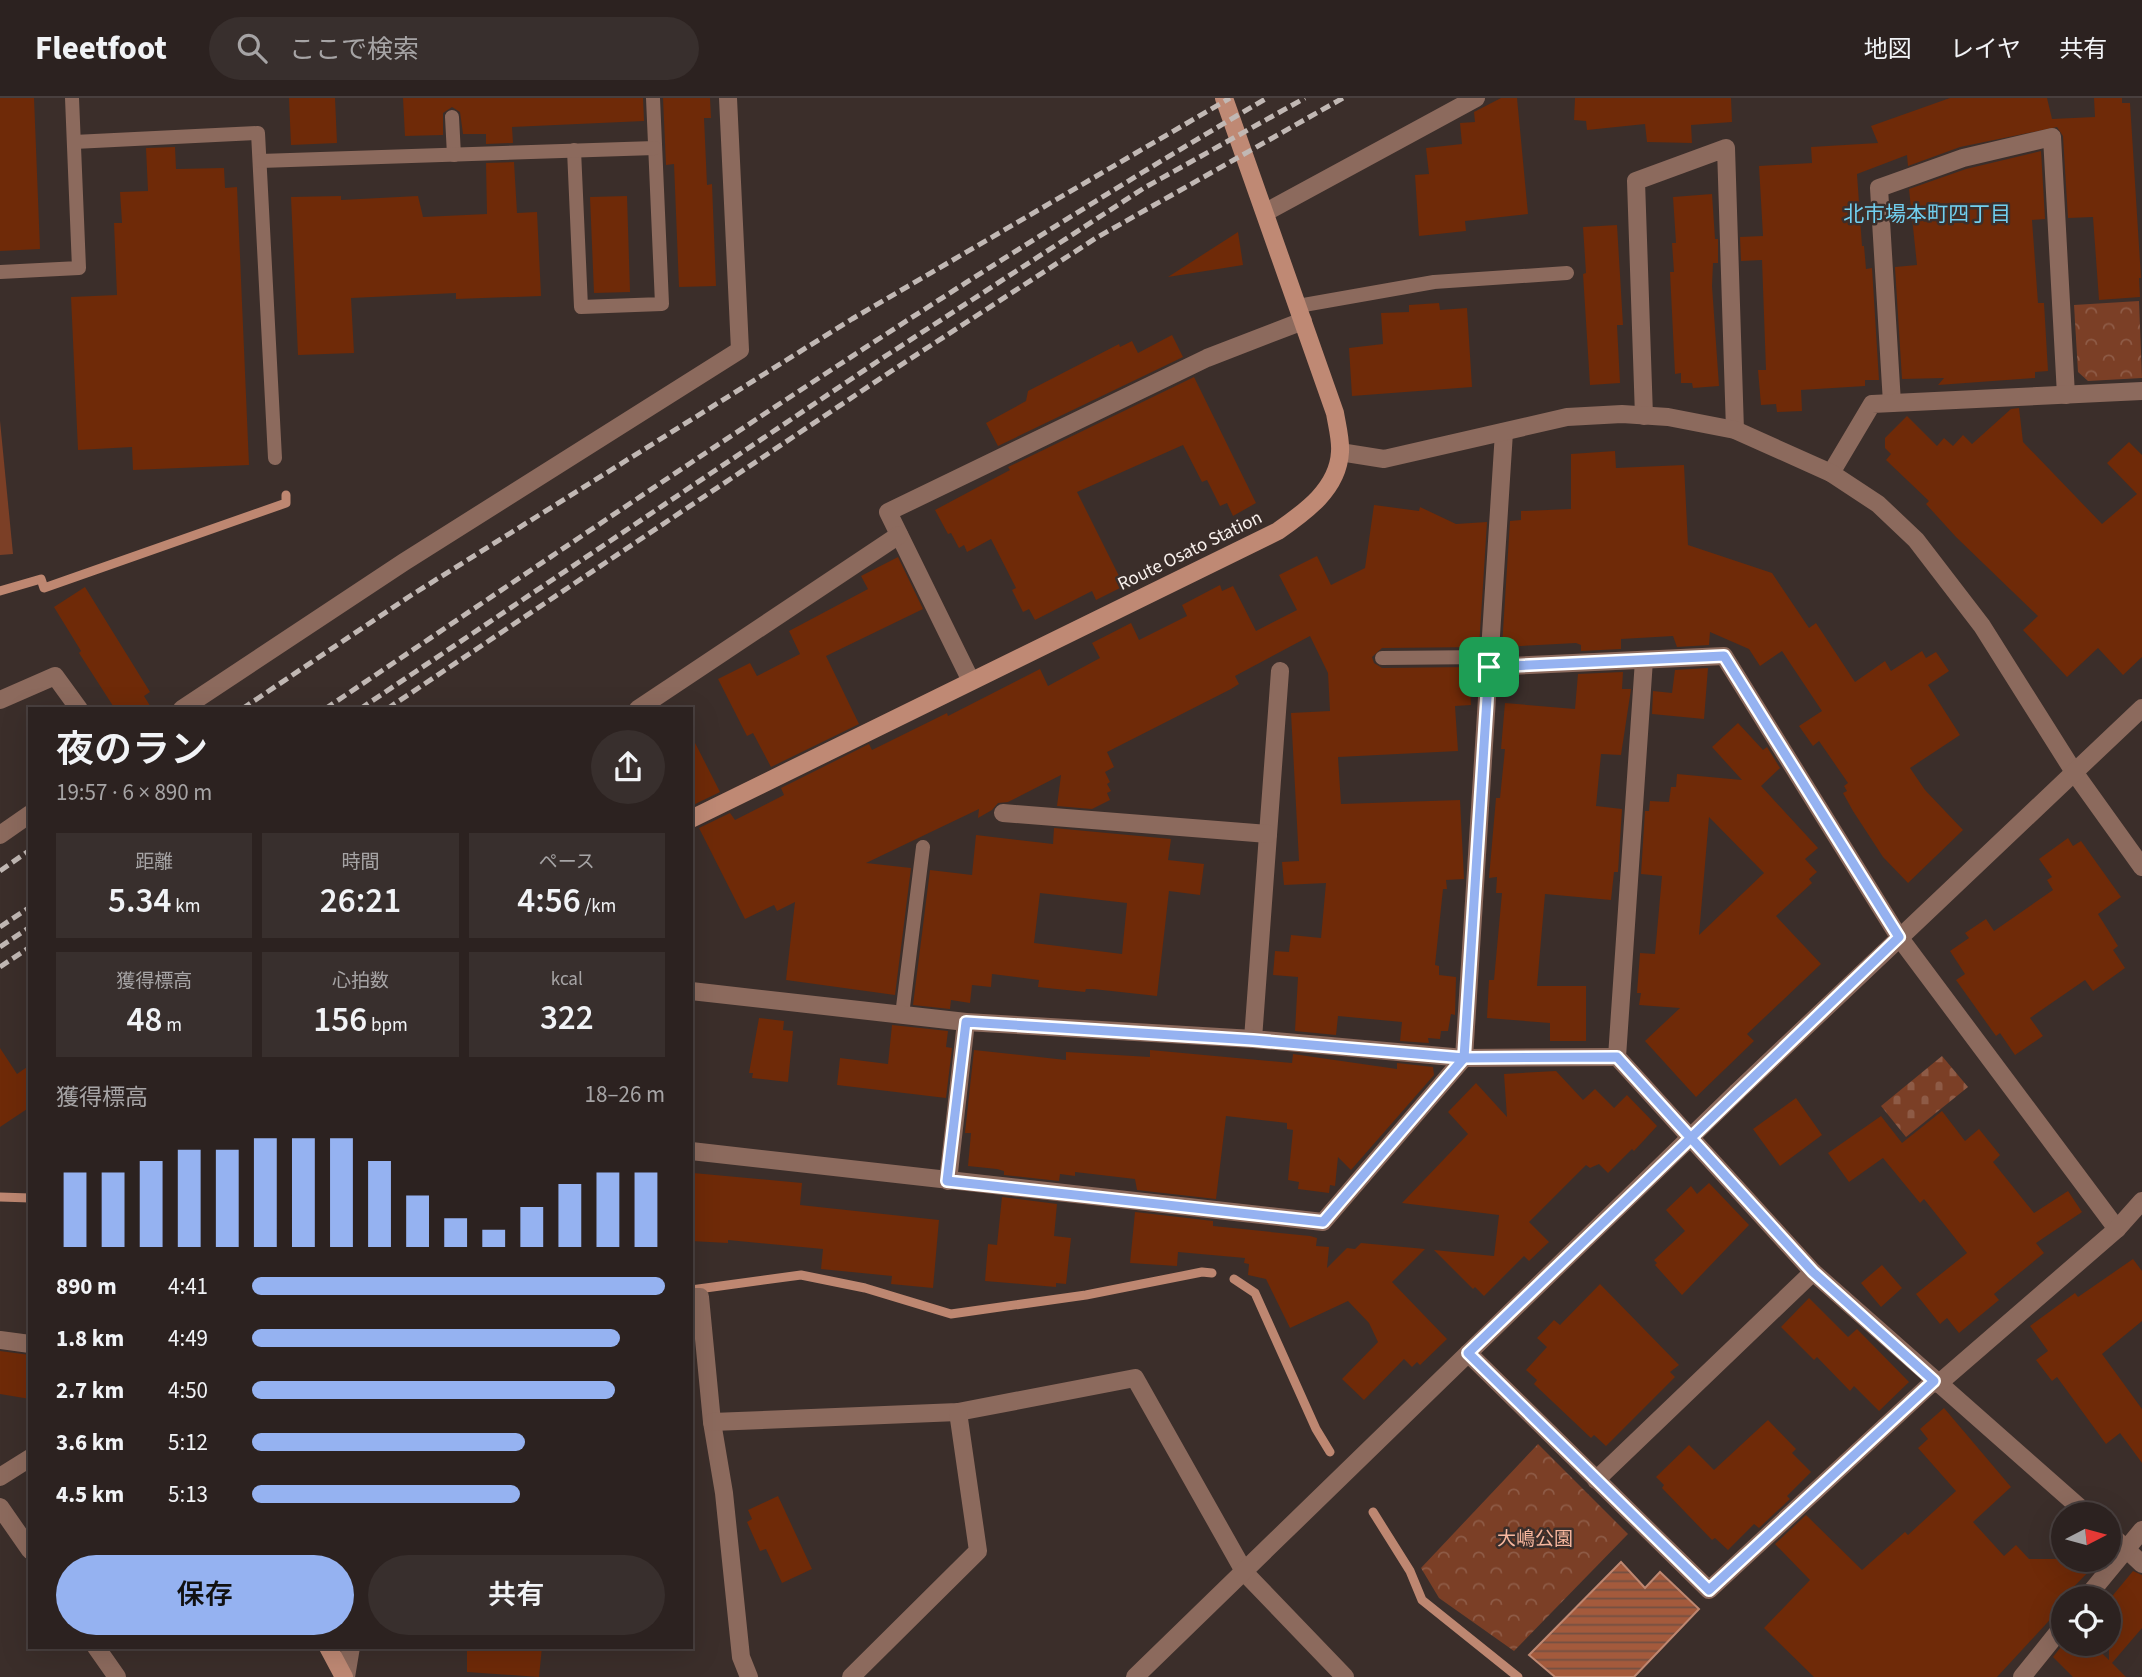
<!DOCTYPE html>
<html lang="ja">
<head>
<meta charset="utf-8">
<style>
  body { margin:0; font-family:"Source Sans 3","Noto Sans JP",sans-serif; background:#382f2d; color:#f1f3f6; height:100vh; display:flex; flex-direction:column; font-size:26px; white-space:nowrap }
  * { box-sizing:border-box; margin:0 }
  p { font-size:23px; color:#a6a4a5 }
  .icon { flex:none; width:38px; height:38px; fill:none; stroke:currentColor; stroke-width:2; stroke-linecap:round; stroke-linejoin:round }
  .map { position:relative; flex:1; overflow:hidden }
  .sheet { position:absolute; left:28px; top:609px; width:665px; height:942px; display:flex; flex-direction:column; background:#2c2220; border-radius:0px; box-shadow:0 7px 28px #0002,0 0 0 2px #483f3e }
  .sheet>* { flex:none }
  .needle { width:46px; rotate:84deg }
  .buttons { position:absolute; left:2051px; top:1404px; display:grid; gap:14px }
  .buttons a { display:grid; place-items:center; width:70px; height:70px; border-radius:50%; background:#2c2220; box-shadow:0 7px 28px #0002,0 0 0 2px #483f3e; font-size:35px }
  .pin { position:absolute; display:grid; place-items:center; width:60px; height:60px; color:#fff; margin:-30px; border-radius:14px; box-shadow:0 4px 10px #0006 }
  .round { display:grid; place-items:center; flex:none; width:74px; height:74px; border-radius:37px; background:#382f2d }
  .overview { display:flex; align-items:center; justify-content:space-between; height:119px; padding:0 28px }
  h1 { font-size:38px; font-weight:600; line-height:52px }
  .figures { display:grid; grid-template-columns:repeat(3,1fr); gap:10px; height:119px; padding:7px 28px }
  .figures div { display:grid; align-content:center; border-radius:0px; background:#382f2d; text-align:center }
  .figures b { font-size:35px; font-weight:600 }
  .figures small { font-size:19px; font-weight:400 }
  .figures p { font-size:19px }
  .chart { height:196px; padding:14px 28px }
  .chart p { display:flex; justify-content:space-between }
  .chart svg { width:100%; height:126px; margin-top:7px; stroke:#95b2f1; stroke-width:6 }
  .cta { display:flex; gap:14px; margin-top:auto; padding:14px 28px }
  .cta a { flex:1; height:80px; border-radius:42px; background:#95b2f1; color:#111; font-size:28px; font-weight:600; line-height:80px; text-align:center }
  .cta a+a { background:#382f2d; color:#f1f3f6 }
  ul { padding:0 28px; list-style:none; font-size:23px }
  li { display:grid; grid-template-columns:112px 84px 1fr; align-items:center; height:52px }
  li i { height:18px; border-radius:9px; background:#95b2f1 }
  header { display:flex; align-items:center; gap:42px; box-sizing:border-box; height:98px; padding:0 35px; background:#2c2220; border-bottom:2px solid #483f3e }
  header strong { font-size:33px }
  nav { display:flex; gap:38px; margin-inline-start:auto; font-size:24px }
  .search { width:490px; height:63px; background:#382f2d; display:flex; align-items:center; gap:18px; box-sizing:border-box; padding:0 24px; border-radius:38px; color:#a6a4a5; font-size:26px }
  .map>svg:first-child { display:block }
</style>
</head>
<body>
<header>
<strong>Fleetfoot</strong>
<div class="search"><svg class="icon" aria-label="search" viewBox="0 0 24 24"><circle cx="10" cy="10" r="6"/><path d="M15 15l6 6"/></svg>ここで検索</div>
<nav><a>地図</a><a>レイヤ</a><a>共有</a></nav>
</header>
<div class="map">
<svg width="2142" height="1579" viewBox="0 0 2142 1579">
  <defs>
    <pattern id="cemetery-stones" width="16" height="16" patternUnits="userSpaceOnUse" patternTransform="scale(1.75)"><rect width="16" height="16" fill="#7b3f26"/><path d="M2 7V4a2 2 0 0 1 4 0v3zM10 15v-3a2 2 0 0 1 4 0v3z" fill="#8e5b46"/></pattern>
    <pattern id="park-crowns" width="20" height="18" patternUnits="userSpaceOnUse" patternTransform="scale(1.75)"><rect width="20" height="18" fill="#7b3f26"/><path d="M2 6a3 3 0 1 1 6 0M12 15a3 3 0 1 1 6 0" fill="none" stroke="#8e5b46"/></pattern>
    <pattern id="water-rules" width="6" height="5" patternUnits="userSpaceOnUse" patternTransform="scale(1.75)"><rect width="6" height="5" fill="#a45a3c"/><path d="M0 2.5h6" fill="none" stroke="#735042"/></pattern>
  </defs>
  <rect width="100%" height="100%" fill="#3b2e2a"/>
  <polygon fill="url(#cemetery-stones)" points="1942,958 1968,989 1906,1039 1881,1008"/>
  <g fill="url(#park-crowns)">
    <polygon points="2139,203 2142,280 2088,283 2078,274 2074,207"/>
    <polygon points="1538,1346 1628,1436 1514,1553 1439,1500 1421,1470"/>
  </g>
  <polygon fill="#7b3f26" points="0,323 13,456 0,457"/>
  <polygon fill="url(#water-rules)" stroke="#be8771" stroke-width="2" points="1621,1464 1645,1490 1660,1474 1699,1511 1634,1579 1555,1579 1529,1557"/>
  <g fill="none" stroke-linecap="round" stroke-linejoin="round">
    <g stroke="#be8771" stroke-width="9">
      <polyline points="0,493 41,481 44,490 286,405 286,397"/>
      <polyline points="0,1099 30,1100"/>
      <polyline points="1234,1181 1255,1195 1316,1331 1330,1354"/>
      <polyline points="691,1192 801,1177 865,1190 951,1216 1086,1197 1202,1174 1212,1175"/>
      <polyline points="1373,1414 1410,1473 1422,1502 1518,1579"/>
    </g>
  </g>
  <g fill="#6f2a08" fill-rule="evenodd">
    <polygon points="0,0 34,0 40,151 0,153"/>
    <polygon points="289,0 335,0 337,45 291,47"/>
    <polygon points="403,0 643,0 644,23 512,29 513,45 486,46 486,36 463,36 460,14 452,9 443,15 443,37 405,38"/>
    <polygon points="663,0 710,0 711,20 704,20 707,87 712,86 716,188 679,189 674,66 666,67"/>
    <polygon points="1501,0 1517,0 1528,116 1465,123 1466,133 1419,138 1415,77 1429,76 1426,50 1462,46 1460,25 1475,24 1474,14"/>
    <polygon points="1575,0 1731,0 1732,24 1691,27 1692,45 1647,44 1645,26 1587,32 1586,23 1574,22"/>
    <polygon points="1950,0 2047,0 2052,21 2095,19 2094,0 2122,0 2122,5 2130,5 2141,180 2139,180 2140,199 2099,202 2093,119 2068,120 2063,38 2057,29 1960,49 1908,68 1907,57 1857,76 1862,148 1864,148 1866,171 1872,170 1879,282 1865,282 1865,288 1801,292 1802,313 1777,314 1776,306 1761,307 1758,272 1766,272 1762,162 1741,163 1740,139 1763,138 1759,68 1812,65 1811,49 1878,45 1871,28"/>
    <polygon points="175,49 176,71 224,70 225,90 237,89 249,367 133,372 132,349 78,352 71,199 117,197 114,125 122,125 120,94 148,93 146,50"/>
    <polygon points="2041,53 2045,121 2032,122 2038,205 2044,205 2048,273 2035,274 2035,280 1938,287 1944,280 1902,281 1895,169 1917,167 1909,91 1966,71"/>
    <polygon points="514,64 517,115 537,114 541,198 456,201 456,195 351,200 354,255 298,257 291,99 341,98 341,102 418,98 423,119 487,116 486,65"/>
    <polygon points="1712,96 1715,141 1718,141 1718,165 1713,165 1712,188 1719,288 1693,290 1692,285 1681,285 1681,275 1675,276 1670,174 1674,174 1672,145 1676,145 1673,99"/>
    <polygon points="627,98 630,194 594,195 590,99"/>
    <polygon points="1617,127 1623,227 1617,227 1620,285 1590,287 1583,176 1586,175 1583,129"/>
    <polygon points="1238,134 1243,167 1168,179"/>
    <polygon points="1439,205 1440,212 1467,210 1472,289 1352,298 1349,250 1383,246 1381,215 1409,214 1409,207"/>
    <polygon points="1172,237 1183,259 998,348 986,325 1026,303 1028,293 1119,246 1120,249 1132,243 1138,255"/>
    <polygon points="1194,279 1256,405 1233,418 1227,405 1220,408 1207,382 1202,384 1183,347 1077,394 1124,488 1096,502 1092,493 1035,522 1029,511 1023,514 1012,492 1016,490 991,441 967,454 964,447 959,450 951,435 948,436 935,412 1010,372 1008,369"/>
    <polygon points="2019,310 2023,344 2102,426 2137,396 2107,365 2129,344 2142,357 2142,559 2123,577 2098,550 2067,579 2023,532 2038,518 1956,439 1926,406 1929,403 1886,362 1891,356 1885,350 1885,340 1907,318 1937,348 1944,340 1953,348 1963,337 1972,346 2011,311"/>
    <polygon points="1615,353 1616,370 1684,367 1688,447 1772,475 1809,530 1816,525 1855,584 1885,563 1891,573 1922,553 1926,560 1936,554 1949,573 1928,587 1960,637 1910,670 1925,692 1963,732 1908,785 1883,759 1853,713 1843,695 1847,693 1844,688 1848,685 1819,643 1813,648 1799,628 1822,613 1782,553 1760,568 1749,551 1710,534 1709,547 1677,549 1673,538 1621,541 1621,551 1581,553 1581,547 1576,545 1502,549 1510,423 1521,422 1521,413 1571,411 1571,356"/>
    <polygon points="1374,407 1419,413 1420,409 1456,426 1487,424 1479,549 1382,550 1372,559 1374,565 1382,570 1469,569 1471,607 1455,608 1458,653 1338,659 1341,706 1460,702 1464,781 1446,782 1447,791 1443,791 1435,867 1439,868 1439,877 1456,879 1455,917 1451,916 1448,933 1441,933 1440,941 1428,940 1429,945 1400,943 1402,924 1338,918 1336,937 1295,933 1298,879 1273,877 1275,853 1289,854 1291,837 1321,840 1326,785 1284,787 1282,764 1299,763 1291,615 1330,613 1328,575 1310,538 1235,578 1239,586 1231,591 1107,654 1114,669 1105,674 1110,684 1107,686 1111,693 1107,695 1110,702 1092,711 1057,708 1061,677 1008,704 998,705 992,712 978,720 979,711 866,765 911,770 895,897 786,882 795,804 777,813 774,807 745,821 699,730 730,715 735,722 784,697 781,690 869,646 872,652 947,615 948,618 1040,571 1048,588 1100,560 1092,545 1131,525 1139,542 1187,518 1182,507 1220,487 1222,493 1233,488 1256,533 1297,512 1279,477 1317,458 1331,487 1365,470"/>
    <polygon points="898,459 923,511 826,558 859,626 771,669 753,635 747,638 718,581 750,565 757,578 800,556 789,533 868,491 861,478"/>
    <polygon points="85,489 150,594 144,598 152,611 115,611 79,555 81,553 54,509"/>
    <polygon points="1708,570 1704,621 1652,616 1653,593 1672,595 1675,572"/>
    <polygon points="1623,574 1622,591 1631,591 1621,657 1601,656 1596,708 1622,711 1618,774 1614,774 1611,802 1545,796 1537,888 1586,888 1586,943 1550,943 1550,925 1487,920 1489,882 1494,882 1502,795 1496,795 1497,779 1489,780 1496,700 1500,700 1505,651 1501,651 1505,605 1575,611 1578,576"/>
    <path d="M1738 625 1763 652 1767 649 1780 670 1761 688 1818 750 1805 761 1817 774 1809 781 1812 785 1776 818 1821 866 1747 936 1754 943 1696 999 1645 943 1680 910 1639 907 1641 895H1637L1640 855 1655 856 1662 778 1641 776 1645 713H1649L1650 703 1669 704 1671 689H1676L1677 676 1742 682 1712 649ZM1709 719 1764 775 1699 837Z"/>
    <polygon points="691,637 720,694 691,708"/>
    <path d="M1054 730 1171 741 1168 762 1204 766 1200 797 1169 793 1157 898 1093 891H1086L1085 894 1038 889 1039 882 992 876 991 889 972 887 970 905 951 902 950 911 913 907 930 772 972 777 976 737 1053 746ZM1040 795 1127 805 1122 856 1034 845Z"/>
    <polygon points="2068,740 2073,748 2081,743 2121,799 2098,816 2118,848 2113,852 2125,870 2093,893 2085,882 2030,920 2043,938 2015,957 2000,935 1996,938 1956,882 1965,876 1950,853 1969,840 1965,835 1986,821 1994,833 2053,792 2047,782 2052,779 2039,761"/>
    <polygon points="759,920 784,923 783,932 793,933 788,984 752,980 753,975 749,975"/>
    <polygon points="892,927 948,933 946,949 952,950 946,1000 837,987 840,960 888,966"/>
    <polygon points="0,950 17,976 30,967 30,1009 0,1029"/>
    <polygon points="974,952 1066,962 1066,954 1150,959 1150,952 1292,965 1293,956 1397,971 1397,965 1433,969 1434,977 1351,1072 1338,1059 1335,1088 1330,1087 1329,1095 1298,1091 1299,1084 1288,1082 1293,1032 1287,1031 1287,1025 1226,1018 1216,1101 1137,1092 1135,1081 1075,1074 1075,1078 1060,1076 1059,1083 1004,1077 1004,1073 997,1071 968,1068 971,1035 965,1035"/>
    <polygon points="1556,973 1583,1002 1595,991 1614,1010 1627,997 1657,1028 1634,1053 1632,1051 1608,1075 1599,1066 1590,1070 1586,1067 1529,1124 1549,1144 1529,1163 1524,1158 1484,1198 1475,1189 1473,1191 1434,1152 1494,1158 1499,1117 1402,1105 1468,1036 1448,1014 1476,985 1507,1019 1504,976"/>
    <polygon points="1796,1000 1822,1037 1780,1068 1753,1031"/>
    <polygon points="1942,1013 1965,1043 1979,1031 2000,1057 1993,1064 2034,1115 2068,1093 2082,1114 2036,1145 2044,1155 1994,1196 1999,1202 1959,1235 1947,1220 1940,1226 1916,1196 1967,1155 1924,1101 1920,1105 1883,1060 1849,1084 1828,1055 1881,1018 1902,1045"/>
    <polygon points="693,1075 802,1085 800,1107 939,1122 933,1190 891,1186 892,1178 821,1171 823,1151 728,1142 728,1145 691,1143"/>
    <polygon points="1709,1085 1749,1127 1682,1197 1655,1167 1657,1165 1654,1162 1685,1133 1666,1112 1691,1088 1697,1096"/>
    <polygon points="1002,1099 1057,1106 1054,1138 1071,1140 1066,1186 1056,1185 1056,1189 985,1183 988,1146 997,1147"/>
    <polygon points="1135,1114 1213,1123 1213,1128 1310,1138 1317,1140 1316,1148 1329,1149 1327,1170 1347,1150 1355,1151 1361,1145 1425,1151 1392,1184 1447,1241 1420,1267 1417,1264 1412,1269 1404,1261 1364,1302 1342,1281 1378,1244 1369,1225 1348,1203 1290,1230 1266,1181 1248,1177 1249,1166 1244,1165 1245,1160 1178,1154 1177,1168 1130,1165"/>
    <polygon points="2133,1161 2142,1173 2142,1223 2102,1256 2142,1311 2142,1365 2120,1335 2106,1346 2057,1279 2052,1283 2036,1262 2048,1253 2030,1228 2075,1195 2078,1199"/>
    <polygon points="1882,1167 1902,1190 1881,1209 1861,1185"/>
    <polygon points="1600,1186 1679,1267 1670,1274 1675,1279 1606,1348 1594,1337 1591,1340 1534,1286 1537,1282 1526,1272 1547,1249 1537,1240 1554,1222 1560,1227"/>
    <polygon points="1809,1200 1848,1239 1857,1231 1909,1284 1879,1313 1854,1288 1850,1293 1817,1259 1814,1262 1781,1229"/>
    <polygon points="0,1253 30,1257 30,1301 0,1296"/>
    <polygon points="1944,1310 2011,1389 1973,1424 2004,1458 2016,1447 2029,1461 2101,1461 2054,1509 2058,1513 1997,1579 1814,1579 1764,1530 1810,1482 1775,1446 1806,1417 1862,1472 1905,1434 1908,1437 1956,1393 1918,1350 1928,1341 1920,1331"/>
    <polygon points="1768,1322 1796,1351 1792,1355 1811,1374 1787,1398 1790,1401 1759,1430 1754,1426 1728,1452 1715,1440 1712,1442 1662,1390 1664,1387 1656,1379 1689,1347 1714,1372"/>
    <polygon points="778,1398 812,1471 782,1485 766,1451 760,1453 747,1424 752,1421 748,1412"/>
    <polygon points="2133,1473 2142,1477 2142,1530 2112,1565 2126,1579 2073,1579 2053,1559 2064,1545 2091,1545 2109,1562 2109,1502"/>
    <polygon points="467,1549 542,1549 539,1579 467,1574"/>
  </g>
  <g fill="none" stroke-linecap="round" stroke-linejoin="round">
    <g stroke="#8c6a5d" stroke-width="14">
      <polyline points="452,19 454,57"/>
      <polyline points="74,44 258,35 275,360"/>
      <polyline points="574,52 581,209 662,206 653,0"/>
      <polyline points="260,63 655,50"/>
      <polyline points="0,174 79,170 72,0"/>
      <polyline points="1298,208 1434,184 1567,175"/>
      <polyline points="1382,560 1489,559"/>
      <polyline points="902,917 923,749"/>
    </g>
    <g stroke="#8c6a5d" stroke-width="18">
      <polyline points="1266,114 1476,0"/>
      <polyline points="1892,305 1879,90 1963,60 2052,39 2066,297"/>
      <polyline points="1644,318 1636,83 1726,50 1735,332"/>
      <polyline points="1831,375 1872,306 2142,293"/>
      <polyline points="1644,562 1617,959 1813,1174 2087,1416"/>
      <polyline points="1489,569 1724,558 1899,839 2117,1131"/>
      <polyline points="1280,573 1253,941 1464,960 1617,959"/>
      <polyline points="971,583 888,414 1207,260 1303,223"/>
      <polyline points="0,602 55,578 79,611"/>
      <polyline points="182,611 404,464 740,252 728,0"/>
      <polyline points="638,611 899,437"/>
      <polyline points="1003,715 1268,736"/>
      <polyline points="0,737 30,716"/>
      <polyline points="691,893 966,924 1253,941"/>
      <polyline points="691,1053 1323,1124 1464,960 1504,334"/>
      <polyline points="948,1083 966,924"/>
      <polyline points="691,1199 700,1199 712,1324 724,1395 741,1559 749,1579"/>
      <polyline points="0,1242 30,1246"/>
      <polyline points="1468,1255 1709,1492 1934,1283"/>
      <polyline points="1938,1286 2117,1131 2142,1103"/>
      <polyline points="712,1324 958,1314 1135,1280 1245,1475 1345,1579"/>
      <polyline points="0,1379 30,1360"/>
      <polyline points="1596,1382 1813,1174"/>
      <polyline points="0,1409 30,1452"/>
      <polyline points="2109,1435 2142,1466"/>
      <polyline points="2086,1500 2142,1432"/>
      <polyline points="96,1549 117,1579"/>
      <polyline points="346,1579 351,1549"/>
      <polyline points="851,1579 978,1453 958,1314"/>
      <polyline points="1135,1579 1737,994"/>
      <polyline points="2022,1579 2063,1528"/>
    </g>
    <g stroke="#8c6a5d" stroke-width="18">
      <polyline points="1340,354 1384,361 1567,319 1622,316 1668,319 1735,332 1831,375 1878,406 1916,442 1982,528 2074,674 2142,769"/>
      <polyline points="1737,994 2142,610"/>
    </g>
    <g stroke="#bf8974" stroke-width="18">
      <path d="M691 721 1278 433C1305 414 1338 391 1340 354 1341 342 1337 327 1335 315L1224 0"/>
      <polyline points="328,1549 344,1579"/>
    </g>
    <g stroke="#c1b8b4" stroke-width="5" stroke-dasharray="10 5" stroke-linecap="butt">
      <polyline points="242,611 410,498 852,221 1230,0"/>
      <path d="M325 611C636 402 944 189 1267 0"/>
      <polyline points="360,611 881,261 1144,90 1305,0"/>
      <polyline points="387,611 890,274 1096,140 1343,0"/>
      <polyline points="0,773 30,752"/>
      <polyline points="0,829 30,809"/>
      <polyline points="0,849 30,829"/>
      <polyline points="0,869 30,849"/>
    </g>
  </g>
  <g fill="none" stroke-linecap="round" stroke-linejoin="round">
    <g stroke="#fff" stroke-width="14">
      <polyline id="route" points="1489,569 1464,960 1323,1124 947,1083 966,924 1253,942 1464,960 1617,959 1813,1174 1934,1283 1709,1492 1468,1255 1899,839 1724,558 1489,569"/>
    </g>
    <use href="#route" stroke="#95b2f1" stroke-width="9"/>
  </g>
  <g text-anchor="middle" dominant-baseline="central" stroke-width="5" stroke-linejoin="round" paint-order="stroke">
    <g font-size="19" fill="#f9f1ed" stroke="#3b2e2a">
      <text transform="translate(1190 453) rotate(-26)">Route Osato Station</text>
    </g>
    <g font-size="19" fill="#f7b79e" stroke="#3b2e2a">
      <text x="1535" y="1441">大嶋公園</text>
    </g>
    <g font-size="21" fill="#71cfef" stroke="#3b2e2a">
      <text x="1927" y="116">北市場本町四丁目</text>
    </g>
  </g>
</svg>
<div class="buttons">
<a><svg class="needle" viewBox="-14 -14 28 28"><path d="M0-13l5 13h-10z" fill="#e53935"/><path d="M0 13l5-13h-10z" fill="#a6a4a5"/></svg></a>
<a><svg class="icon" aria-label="locate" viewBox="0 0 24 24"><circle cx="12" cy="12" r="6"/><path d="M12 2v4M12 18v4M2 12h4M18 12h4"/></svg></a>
</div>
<div class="pin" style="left:1489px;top:569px;background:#1e9e55"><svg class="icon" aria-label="arrive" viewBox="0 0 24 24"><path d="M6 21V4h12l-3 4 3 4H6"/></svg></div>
<section class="sheet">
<div class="overview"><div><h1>夜のラン</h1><p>19:57 · 6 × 890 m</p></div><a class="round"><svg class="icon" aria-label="share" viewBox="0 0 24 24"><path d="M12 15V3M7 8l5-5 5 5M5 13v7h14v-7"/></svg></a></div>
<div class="figures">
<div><p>距離</p><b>5.34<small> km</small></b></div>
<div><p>時間</p><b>26:21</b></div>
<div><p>ペース</p><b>4:56<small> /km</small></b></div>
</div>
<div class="figures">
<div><p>獲得標高</p><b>48<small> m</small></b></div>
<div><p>心拍数</p><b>156<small> bpm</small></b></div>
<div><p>kcal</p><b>322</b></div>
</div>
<div class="chart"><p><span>獲得標高</span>18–26 m</p>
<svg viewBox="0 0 160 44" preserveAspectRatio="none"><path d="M5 44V18M15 44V18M25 44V14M35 44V10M45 44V10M55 44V6M65 44V6M75 44V6M85 44V14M95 44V26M105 44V34M115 44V38M125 44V30M135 44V22M145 44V18M155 44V18"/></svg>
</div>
<ul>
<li><b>890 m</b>4:41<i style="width:100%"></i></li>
<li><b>1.8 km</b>4:49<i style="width:89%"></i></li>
<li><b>2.7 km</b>4:50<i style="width:88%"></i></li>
<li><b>3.6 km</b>5:12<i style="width:66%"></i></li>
<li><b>4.5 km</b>5:13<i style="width:65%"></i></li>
</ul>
<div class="cta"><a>保存</a><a>共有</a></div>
</section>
</div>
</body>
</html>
